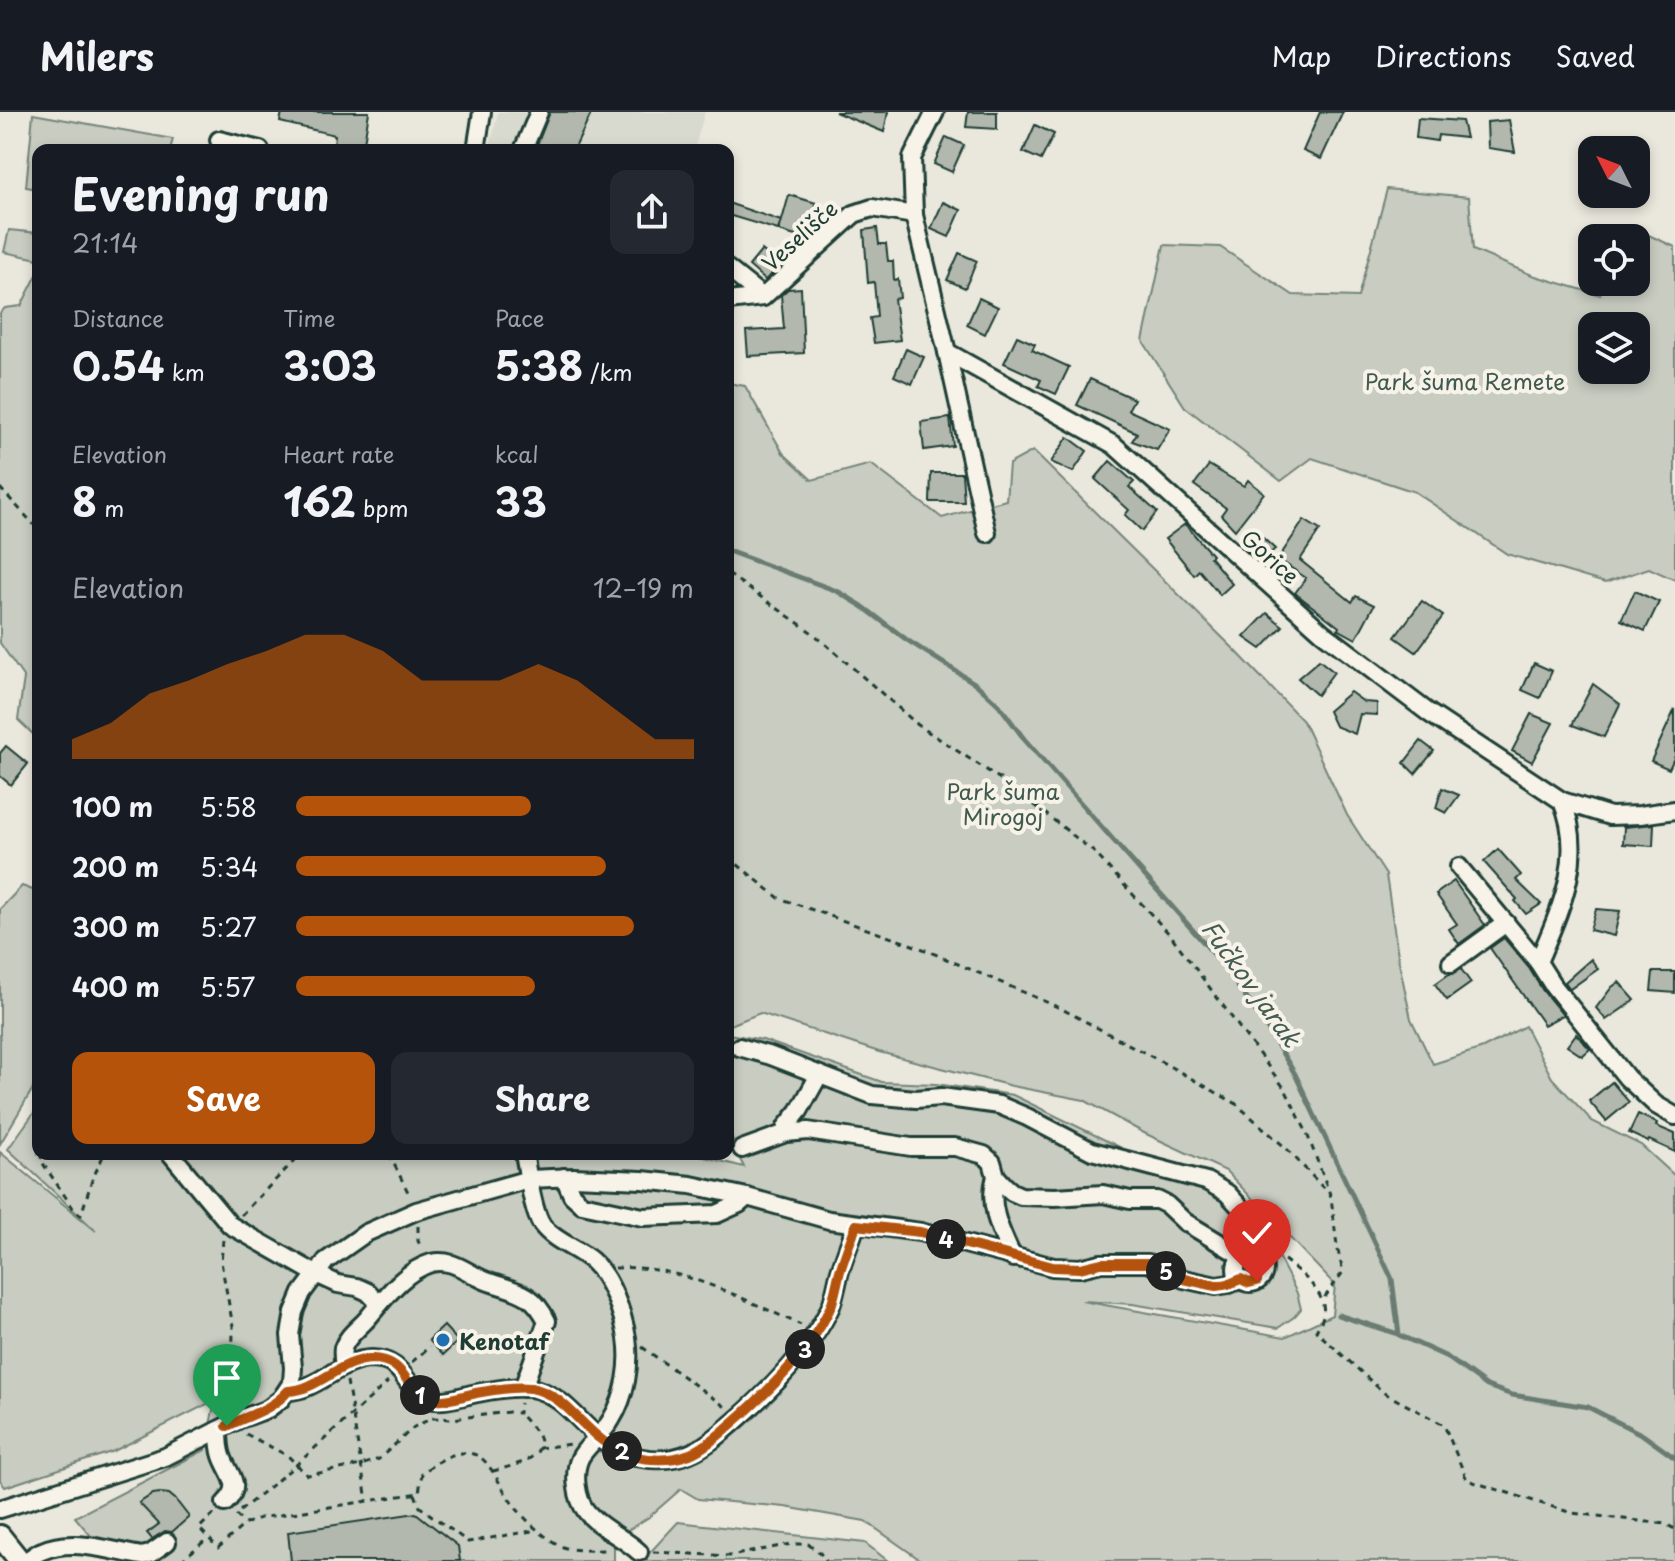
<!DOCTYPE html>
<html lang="en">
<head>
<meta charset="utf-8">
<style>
  body { margin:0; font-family:"Playpen Sans",sans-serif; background:#242831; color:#f1f3f6; height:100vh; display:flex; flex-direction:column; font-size:30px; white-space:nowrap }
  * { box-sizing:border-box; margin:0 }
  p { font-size:26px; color:#9ea1a6 }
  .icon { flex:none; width:44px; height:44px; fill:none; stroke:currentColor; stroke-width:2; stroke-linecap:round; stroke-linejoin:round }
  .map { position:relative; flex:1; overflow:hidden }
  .drawer { position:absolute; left:32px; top:32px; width:702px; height:1016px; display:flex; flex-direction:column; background:#171b24; border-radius:16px; box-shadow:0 4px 12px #0003 }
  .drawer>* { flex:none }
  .needle { width:52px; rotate:312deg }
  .buttons { position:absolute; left:1578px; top:24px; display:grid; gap:16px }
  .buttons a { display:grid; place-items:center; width:72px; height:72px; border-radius:16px; background:#171b24; box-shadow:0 4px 12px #0003; font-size:40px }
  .pin { position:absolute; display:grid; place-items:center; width:68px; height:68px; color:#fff; margin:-82px -34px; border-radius:50% 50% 50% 0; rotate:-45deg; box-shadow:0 0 8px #0007 }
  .pin .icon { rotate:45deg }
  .km { position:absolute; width:40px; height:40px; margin:-20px; border-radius:50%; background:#222; color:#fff; font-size:22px; line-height:40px; text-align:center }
  .round { display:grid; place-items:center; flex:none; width:84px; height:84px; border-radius:16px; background:#242831 }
  .headline { display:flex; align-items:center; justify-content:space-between; height:136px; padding:0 40px }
  h1 { font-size:44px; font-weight:700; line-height:60px }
  .metrics { display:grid; grid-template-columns:repeat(3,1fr); gap:12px; height:136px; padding:8px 40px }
  .metrics div { display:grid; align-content:center }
  .metrics b { font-size:40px; font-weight:700 }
  .metrics small { font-size:22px; font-weight:400 }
  .metrics p { font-size:22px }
  .chart { height:224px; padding:16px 40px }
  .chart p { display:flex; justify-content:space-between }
  .chart svg { width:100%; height:144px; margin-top:8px; fill:#b45309; opacity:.7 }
  .cta { display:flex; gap:16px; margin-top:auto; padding:16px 40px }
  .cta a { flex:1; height:92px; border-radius:16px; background:#b45309; color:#fff; font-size:32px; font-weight:700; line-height:92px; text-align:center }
  .cta a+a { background:#242831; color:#f1f3f6 }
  ul { padding:0 40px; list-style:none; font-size:26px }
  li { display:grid; grid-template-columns:128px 96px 1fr; align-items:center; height:60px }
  li i { height:20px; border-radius:10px; background:#b45309 }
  header { display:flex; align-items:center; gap:48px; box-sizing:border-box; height:112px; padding:0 40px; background:#171b24; border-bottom:2px solid #363941 }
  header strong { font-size:38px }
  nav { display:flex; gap:44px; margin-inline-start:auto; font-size:28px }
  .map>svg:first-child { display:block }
</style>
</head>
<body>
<header>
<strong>Milers</strong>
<nav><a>Map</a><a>Directions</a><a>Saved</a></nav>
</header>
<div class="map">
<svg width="1675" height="1449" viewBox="0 0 1675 1449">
  <rect width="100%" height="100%" fill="#eae8dd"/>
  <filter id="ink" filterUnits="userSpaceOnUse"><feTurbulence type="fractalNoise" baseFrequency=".0125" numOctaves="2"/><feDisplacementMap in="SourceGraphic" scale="16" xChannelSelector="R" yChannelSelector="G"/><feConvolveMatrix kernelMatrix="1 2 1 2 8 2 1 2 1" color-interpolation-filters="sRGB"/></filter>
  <g filter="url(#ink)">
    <polygon fill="#d9dacf" points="498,0 705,0 694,38 489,38"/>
    <g fill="#c8ccc1" stroke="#74847a" stroke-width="2" fill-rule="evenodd">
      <polygon points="33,2 173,27 170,38 38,38 38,77 26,75"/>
      <path d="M1387 77 1469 85 1473 138 1532 163 1600 183 1606 170H1636V126H1626L1631 115 1675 135V468L1649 456 1605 471 1507 442 1415 380 1312 346 1281 369 1185 295 1143 229 1164 133 1220 135 1293 183 1358 185ZM1636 214V258H1592V214Z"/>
      <polygon points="9,118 38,121 38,147 4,140"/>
      <polygon points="38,161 38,627 18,608 24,566 0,531 0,201 5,196 21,194"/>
      <polygon points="728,271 745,274 783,341 812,368 871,352 942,406 1006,388 1009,352 1033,339 1236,539 1303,609 1347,703 1386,763 1399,850 1411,907 1433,952 1483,936 1525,914 1552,966 1592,1009 1641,1033 1675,1064 1675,1449 922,1449 865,1409 785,1395 698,1387 681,1377 649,1405 612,1428 614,1430 614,1449 112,1449 75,1405 205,1338 215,1288 114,1339 5,1375 0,1368 0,1040 96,1119 8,1037 38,995 38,1042 692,1042 744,1055 736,1040 728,1012 728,922 763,928 882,970 936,972 1013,983 1148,1049 1217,1068 1252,1094 1297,1181 1301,1197 1294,1205 1278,1216 1132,1192 1082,1189 1285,1225 1332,1203 1335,1173 1226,1059 1144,1021 1084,988 1012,974 879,940 760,901 728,914"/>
      <polygon points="22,774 38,780 38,968 0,1032 0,797"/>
      <polygon points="678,1410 865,1431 888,1449 642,1449"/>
    </g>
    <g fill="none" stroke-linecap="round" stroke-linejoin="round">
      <g stroke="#6a7c72" stroke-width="5">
        <polyline points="728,439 837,479 862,494 907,528 976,572 999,593 1025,628 1220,849 1264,911 1295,962 1392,1167 1399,1223 1447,1245 1487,1274 1512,1283 1588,1295 1643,1323 1675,1346"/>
        <polyline points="1338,1203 1398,1222"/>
      </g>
    </g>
    <g fill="#b2b8ae" stroke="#1f3d34" stroke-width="2">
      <polygon points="282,0 369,0 363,37 334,32 335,23 280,10"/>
      <polygon points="550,0 592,0 574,38 535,38"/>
      <polygon points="835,0 888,0 884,20"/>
      <polygon points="968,0 997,0 997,17 966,15"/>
      <polygon points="1320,0 1343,0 1321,47 1303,39"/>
      <polygon points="1418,6 1462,9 1466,26 1438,23 1437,29 1416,26"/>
      <polygon points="1509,8 1515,40 1488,36 1487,10"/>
      <polygon points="1035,13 1054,22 1041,48 1023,40"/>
      <polygon points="946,25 964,33 952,60 934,52"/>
      <polygon points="789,83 816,91 805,127 779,119"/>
      <polygon points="943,90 961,98 949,125 931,117"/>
      <polygon points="728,91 781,109 778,118 728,103"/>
      <polygon points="877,116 879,132 886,132 888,149 893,149 894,168 898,167 900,186 894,187 900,228 874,231 870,206 877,205 874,170 868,171 864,118"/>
      <polygon points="762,138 781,154 765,168 749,154"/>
      <polygon points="959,141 977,149 965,176 947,168"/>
      <polygon points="801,176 804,241 748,244 746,219 784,217 781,183 788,177"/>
      <polygon points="979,186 998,195 985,222 967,213"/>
      <polygon points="1017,224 1035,232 1032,238 1069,255 1056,282 1038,274 1041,268 1004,251"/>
      <polygon points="906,237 924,245 912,272 894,264"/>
      <polygon points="1090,267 1134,287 1128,298 1170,317 1157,338 1132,329 1137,321 1077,293"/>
      <polygon points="950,306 953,334 924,338 921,310"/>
      <polygon points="1068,325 1087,339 1073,360 1051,350"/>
      <polygon points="1110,349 1134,370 1129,375 1157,400 1142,419 1125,403 1129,398 1095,367"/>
      <polygon points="1209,353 1244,374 1248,368 1264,381 1235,418 1221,403 1226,396 1194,373"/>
      <polygon points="931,361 962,361 964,390 930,390"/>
      <polygon points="1304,408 1320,418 1300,448 1352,490 1356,484 1374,493 1356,527 1338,517 1339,515 1295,481 1306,466 1278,447"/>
      <polygon points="1185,412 1212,443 1210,445 1232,472 1220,483 1199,458 1194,463 1165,427"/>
      <polygon points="1263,426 1275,437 1260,450 1250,441"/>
      <polygon points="1635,479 1659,490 1645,519 1621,508"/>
      <polygon points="1422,489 1443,504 1416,540 1395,525"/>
      <polygon points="1267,501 1283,514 1261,537 1244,525"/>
      <polygon points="1319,548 1334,560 1317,583 1298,566"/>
      <polygon points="1534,551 1552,559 1540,586 1522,578"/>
      <polygon points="1593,572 1620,592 1604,625 1572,613"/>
      <polygon points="1350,580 1364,590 1377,591 1377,603 1360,602 1355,622 1335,614 1328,599"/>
      <polygon points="1675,597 1675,644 1669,657 1651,649"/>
      <polygon points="1531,602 1553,611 1532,650 1512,639"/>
      <polygon points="1421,629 1434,639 1415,662 1404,651"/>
      <polygon points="6,634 28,652 11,673 0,664 0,641"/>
      <polygon points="1442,676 1459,683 1446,701 1436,696"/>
      <polygon points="1654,712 1653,734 1623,732 1624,715"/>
      <polygon points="1498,737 1521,763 1516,768 1541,792 1526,802 1515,789 1517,787 1484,750"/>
      <polygon points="1454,769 1485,813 1459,832 1449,817 1457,812 1436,782"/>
      <polygon points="1596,797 1620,799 1614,824 1590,818"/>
      <polygon points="1504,826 1529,856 1543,879 1563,903 1544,913 1490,836"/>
      <polygon points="1591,847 1598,857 1570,877 1565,870"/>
      <polygon points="1461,857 1471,871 1447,888 1435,872 1449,862 1453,862"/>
      <polygon points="1653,860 1675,860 1675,881 1651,879"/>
      <polygon points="1619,870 1635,888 1606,908 1596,896 1612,875"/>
      <polygon points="1576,922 1590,937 1582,944 1567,934"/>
      <polygon points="1612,970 1629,990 1606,1009 1589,989"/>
      <polygon points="1638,1002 1657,1011 1656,1014 1675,1022 1675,1040 1649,1028 1648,1030 1629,1021"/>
      <polygon points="444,1214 458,1229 443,1243 429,1228"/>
      <polygon points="160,1381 169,1382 175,1387 189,1405 172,1420 165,1419 152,1427 147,1421 159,1412 139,1391 153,1382"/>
      <polygon points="416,1401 458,1434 460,1449 291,1449 288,1420"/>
    </g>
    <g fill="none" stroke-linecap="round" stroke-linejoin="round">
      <g stroke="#1f3d34" stroke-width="22">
        <g id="minor">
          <path d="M935 0 912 46 914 103 947 240 1114 333 1322 520 1429 601 1562 689C1586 745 1560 798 1538 850L1552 872 1627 966 1656 993 1675 1004"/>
          <polyline points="219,28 260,38"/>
          <polyline points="476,38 482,0"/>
          <polyline points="523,38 539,0"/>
          <polyline points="728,157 763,185"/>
          <polyline points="728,189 763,185 854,102 872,96 914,103"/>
          <polyline points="947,240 987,421"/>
          <polyline points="1562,689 1610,704 1640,703 1675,698"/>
          <polyline points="1459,755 1538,850"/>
          <polyline points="1451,851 1506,811"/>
          <polyline points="739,935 771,944 872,983 916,987 941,985 999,993 1027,1005 1092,1039 1206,1069 1227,1081 1251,1107 1258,1138 1257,1145"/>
          <polyline points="786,1021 786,1015 799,999 819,963"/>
          <polyline points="742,1037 786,1021 808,1019 911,1035 955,1035 984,1043 992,1050 996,1064 1005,1074 1012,1080 1021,1084 1055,1085 1103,1082 1130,1088 1157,1088 1167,1093 1185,1110 1243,1145"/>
          <polyline points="171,1042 230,1113 316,1162 338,1172 357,1175 368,1180 379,1191"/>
          <path d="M524 1042C528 1060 532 1099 542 1113 554 1129 577 1136 592 1149 611 1166 623 1201 627 1226 631 1253 626 1284 611 1308 604 1321 586 1334 580 1346 573 1361 576 1386 586 1399 599 1416 623 1425 639 1440"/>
          <path d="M996 1064C987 1093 1001 1120 1013 1146"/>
          <polyline points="564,1065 572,1083 582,1092 643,1105 717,1102 739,1092 747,1085"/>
          <circle cx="1250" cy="1157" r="14"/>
          <path d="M344 1254C343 1248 342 1241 343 1236 347 1224 359 1216 367 1207 384 1187 404 1159 431 1151 451 1146 465 1159 482 1167 497 1174 514 1176 528 1185 537 1191 542 1199 547 1209L523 1276"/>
          <path d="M288 1279C319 1278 339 1247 372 1247 408 1248 404 1280 429 1287 444 1291 462 1284 477 1281 493 1278 514 1274 531 1276 563 1282 579 1311 603 1329 611 1335 621 1339 630 1343 649 1349 671 1349 690 1341 706 1335 721 1321 734 1310 769 1280 812 1236 831 1194 835 1183 837 1170 840 1159 845 1143 851 1128 856 1113"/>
          <path d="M219 1318C219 1327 219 1335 222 1344 229 1364 244 1373 225 1391"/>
          <polyline points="0,1397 165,1345 240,1307 268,1297 281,1287 292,1270 293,1256 290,1223 294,1200 302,1181 326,1149 366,1121 416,1099 529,1067 574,1065 642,1068 691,1073 747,1085 829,1108 920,1120 1053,1155 1080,1156 1101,1151 1148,1151 1184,1167 1216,1174 1229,1172 1241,1167"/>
          <path d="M26 1449C31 1446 36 1441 42 1439 73 1425 110 1439 142 1444L150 1442 167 1430"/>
        </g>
      </g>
      <g stroke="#1f3d34" stroke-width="26">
        <polyline id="major" points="0,1424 20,1449"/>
      </g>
      <g stroke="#1f3d34" stroke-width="3" stroke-dasharray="6 6" stroke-linecap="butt">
        <polyline points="0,376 38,417"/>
        <polyline points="728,462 814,522 918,613 1008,672 1094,740 1172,825 1285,977 1306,1019 1331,1085 1337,1134 1343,1160 1322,1189"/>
        <polyline points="728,745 779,786 921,836 1060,896 1162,950 1235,991 1286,1036 1328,1081"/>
        <polyline points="44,1042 40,1047 73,1096 81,1103 92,1068 104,1042"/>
        <polyline points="389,1042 410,1084"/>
        <polyline points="241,1103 301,1042"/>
        <polyline points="418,1114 418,1129 422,1137"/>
        <polyline points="223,1128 221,1150 233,1214 232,1295"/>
        <path d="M1275 1140C1292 1156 1332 1179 1322 1207 1321 1211 1318 1215 1316 1219L1384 1281 1444 1313 1467 1368 1572 1401 1665 1412 1675 1417"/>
        <path d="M615 1156C678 1151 745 1188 801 1213"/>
        <polyline points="642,1235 727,1296"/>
        <polyline points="412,1250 430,1234"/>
        <polyline points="347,1269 367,1388"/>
        <polyline points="246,1322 288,1344 307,1363 314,1362 361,1353 379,1347 414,1315 432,1306 452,1307 509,1300 519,1301 520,1291"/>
        <polyline points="539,1336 571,1332"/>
        <path d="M493 1359C507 1355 547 1348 539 1326 535 1317 525 1308 519 1301"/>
        <polyline points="415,1382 420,1395 468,1430 537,1418"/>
        <polyline points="240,1399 296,1353 388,1270"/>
        <path d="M214 1402 199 1416 218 1436 245 1412 260 1406 419 1381 422 1361C437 1350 458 1334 478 1344 489 1349 500 1373 507 1383 517 1401 547 1430 566 1436 577 1439 597 1438 609 1438"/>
        <polyline points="236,1403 245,1412"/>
        <polyline points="653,1440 730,1444 791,1432 808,1432 820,1441 826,1449"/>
        <polyline points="181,1449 208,1426"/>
      </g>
      <use href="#minor" stroke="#f7f3e8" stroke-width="16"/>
      <use href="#major" stroke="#f7f3e8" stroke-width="20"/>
    </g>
  </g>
  <g fill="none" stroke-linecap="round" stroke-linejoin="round" filter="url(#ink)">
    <g stroke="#fff" stroke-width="16">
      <path id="route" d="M227 1314C249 1303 272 1298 288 1279 319 1278 339 1248 372 1247 408 1247 404 1280 429 1287 444 1291 462 1284 476 1281 493 1278 514 1274 531 1276 563 1282 578 1311 603 1329 611 1335 621 1339 630 1343 649 1349 671 1349 690 1342 704 1336 718 1324 729 1314 766 1282 811 1239 831 1194 835 1183 837 1170 840 1159 845 1143 851 1128 856 1113L920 1120 1053 1155 1080 1156 1101 1151H1148L1184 1167 1216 1174 1229 1172 1241 1167 1249 1171 1257 1169"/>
    </g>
    <use href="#route" stroke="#b45309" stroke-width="10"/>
  </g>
  <circle fill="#1f6fb2" stroke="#f7f3e8" stroke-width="3" cx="443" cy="1228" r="8"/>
  <g text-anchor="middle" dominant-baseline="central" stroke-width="8" stroke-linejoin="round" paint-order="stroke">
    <g font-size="22" fill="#1f3d34" stroke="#f7f3e8">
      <text transform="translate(799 123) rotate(-42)">Veselišče</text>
      <text transform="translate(1271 444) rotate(42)">Gorice</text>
    </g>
    <g font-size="22" fill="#415a50" stroke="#f7f3e8">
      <text x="1465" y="268">Park šuma Remete</text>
      <text x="1003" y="678">Park šuma<tspan x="1003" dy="25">Mirogoj</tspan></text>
    </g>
    <g font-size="22" font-weight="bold" fill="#1f3d34" stroke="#f7f3e8" text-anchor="start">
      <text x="459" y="1228">Kenotaf</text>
    </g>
    <g font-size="24" font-style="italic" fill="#445c53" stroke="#f7f3e8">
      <text transform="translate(1252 871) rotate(54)">Fučkov jarak</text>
    </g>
  </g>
</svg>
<div class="buttons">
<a><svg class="needle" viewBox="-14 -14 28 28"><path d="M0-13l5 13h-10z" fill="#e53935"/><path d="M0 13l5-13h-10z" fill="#9ea1a6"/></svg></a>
<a><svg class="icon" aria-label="locate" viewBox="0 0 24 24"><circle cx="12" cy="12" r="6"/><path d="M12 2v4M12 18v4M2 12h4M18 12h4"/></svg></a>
<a><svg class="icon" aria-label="layers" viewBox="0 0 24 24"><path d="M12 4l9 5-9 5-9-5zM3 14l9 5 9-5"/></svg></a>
</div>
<div class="pin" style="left:227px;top:1314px;background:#1e9e55"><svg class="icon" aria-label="arrive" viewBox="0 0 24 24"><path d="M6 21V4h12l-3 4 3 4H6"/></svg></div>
<div class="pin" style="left:1257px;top:1169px;background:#d93025"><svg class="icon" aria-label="check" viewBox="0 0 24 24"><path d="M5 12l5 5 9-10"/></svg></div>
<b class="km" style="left:420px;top:1283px">1</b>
<b class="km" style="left:622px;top:1339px">2</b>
<b class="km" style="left:805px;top:1237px">3</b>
<b class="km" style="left:946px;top:1127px">4</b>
<b class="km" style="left:1166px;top:1159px">5</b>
<section class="drawer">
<div class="headline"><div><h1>Evening run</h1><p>21:14</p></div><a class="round"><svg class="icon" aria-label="share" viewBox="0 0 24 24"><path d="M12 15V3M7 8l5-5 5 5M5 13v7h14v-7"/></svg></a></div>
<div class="metrics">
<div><p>Distance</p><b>0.54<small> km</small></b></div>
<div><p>Time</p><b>3:03</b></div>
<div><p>Pace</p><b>5:38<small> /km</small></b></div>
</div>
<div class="metrics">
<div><p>Elevation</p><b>8<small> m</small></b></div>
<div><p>Heart rate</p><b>162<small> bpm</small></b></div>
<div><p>kcal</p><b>33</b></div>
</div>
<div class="chart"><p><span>Elevation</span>12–19 m</p>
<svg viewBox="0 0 160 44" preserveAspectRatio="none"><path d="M0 44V38L10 33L20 24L30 20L40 15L50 11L60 6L70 6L80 11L90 20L100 20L110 20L120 15L130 20L140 29L150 38L160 38V44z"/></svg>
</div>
<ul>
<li><b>100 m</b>5:58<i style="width:59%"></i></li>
<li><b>200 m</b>5:34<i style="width:78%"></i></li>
<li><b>300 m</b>5:27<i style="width:85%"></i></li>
<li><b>400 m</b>5:57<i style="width:60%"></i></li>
</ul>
<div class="cta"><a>Save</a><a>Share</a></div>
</section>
</div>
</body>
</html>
